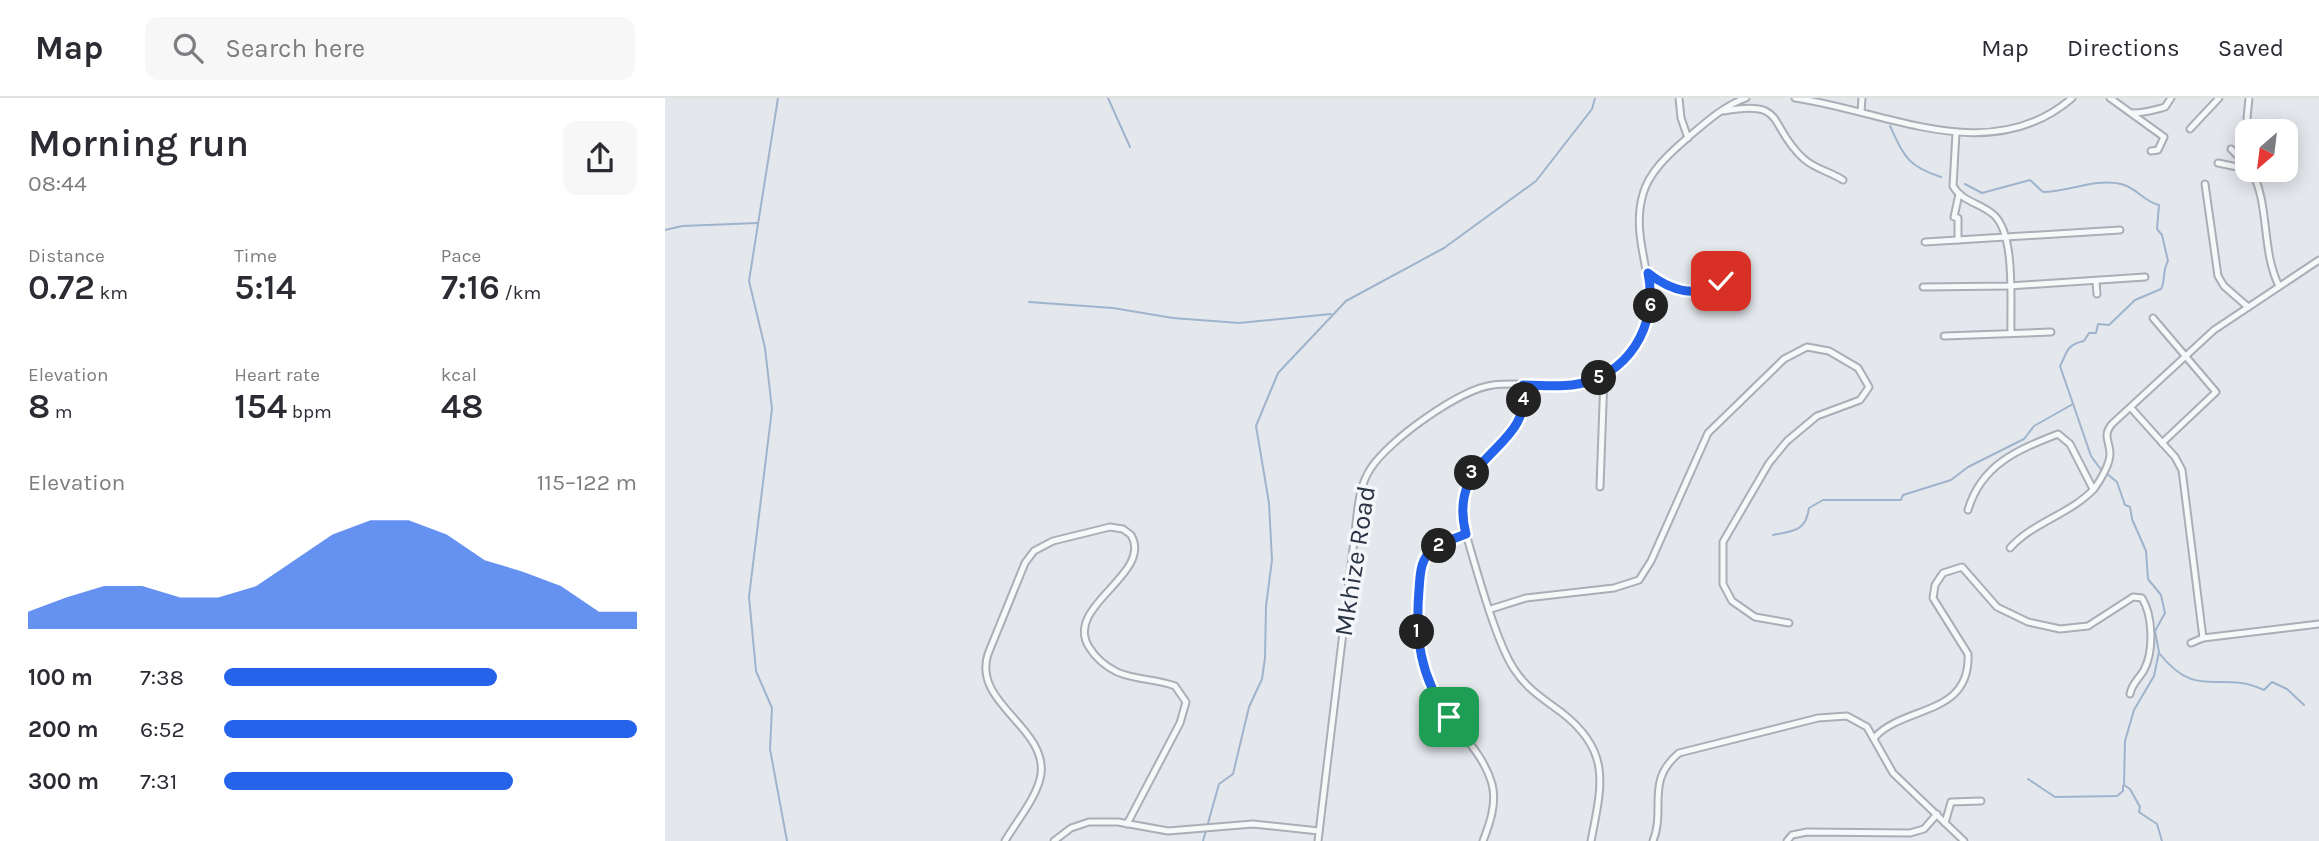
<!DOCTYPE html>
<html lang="en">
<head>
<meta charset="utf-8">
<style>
  body { margin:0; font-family:Karla,sans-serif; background:#f7f7f7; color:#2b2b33; height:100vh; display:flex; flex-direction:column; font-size:26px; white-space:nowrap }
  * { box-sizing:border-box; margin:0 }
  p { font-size:23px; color:#7c7c81 }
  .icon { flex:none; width:38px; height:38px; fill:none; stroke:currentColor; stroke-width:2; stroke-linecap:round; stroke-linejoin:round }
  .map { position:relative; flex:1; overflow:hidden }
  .panel { display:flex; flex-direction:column; background:#fff; width:665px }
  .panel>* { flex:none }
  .needle { width:46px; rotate:208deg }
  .controls { position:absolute; left:1570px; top:21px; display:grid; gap:14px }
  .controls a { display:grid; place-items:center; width:63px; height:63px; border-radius:14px; background:#fff; box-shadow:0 4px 18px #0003; font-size:35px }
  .pin { position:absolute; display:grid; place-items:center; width:60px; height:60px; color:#fff; margin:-30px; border-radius:14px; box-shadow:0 4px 10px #0006 }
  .km { position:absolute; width:35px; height:35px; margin:-18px; border-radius:50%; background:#222; color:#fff; font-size:19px; line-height:35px; text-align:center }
  .round { display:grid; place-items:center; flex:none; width:74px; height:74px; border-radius:14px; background:#f7f7f7 }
  .overview { display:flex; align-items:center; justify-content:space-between; height:119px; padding:0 28px }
  h1 { font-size:38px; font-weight:600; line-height:52px }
  .stats { display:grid; grid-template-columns:repeat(3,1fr); gap:10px; height:119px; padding:7px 28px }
  .stats div { display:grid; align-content:center }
  .stats b { font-size:35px; font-weight:600 }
  .stats small { font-size:19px; font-weight:400 }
  .stats p { font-size:19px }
  .chart { height:196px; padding:14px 28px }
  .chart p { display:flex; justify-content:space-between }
  .chart svg { width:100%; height:126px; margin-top:7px; fill:#2563eb; opacity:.7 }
  ul { padding:0 28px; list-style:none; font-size:23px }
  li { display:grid; grid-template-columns:112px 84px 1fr; align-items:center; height:52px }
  li i { height:18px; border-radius:9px; background:#2563eb }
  header { display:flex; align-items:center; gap:42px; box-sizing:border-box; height:98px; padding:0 35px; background:#fff; border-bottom:2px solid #e1e1e2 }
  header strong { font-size:33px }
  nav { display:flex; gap:38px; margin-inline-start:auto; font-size:24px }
  .search { width:490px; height:63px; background:#f7f7f7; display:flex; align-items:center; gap:18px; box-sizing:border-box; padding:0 24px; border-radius:14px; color:#7c7c81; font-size:26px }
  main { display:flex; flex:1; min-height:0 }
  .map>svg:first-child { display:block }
</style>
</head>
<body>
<header>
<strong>Map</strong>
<div class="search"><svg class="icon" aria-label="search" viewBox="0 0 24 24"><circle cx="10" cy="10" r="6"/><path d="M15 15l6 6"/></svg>Search here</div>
<nav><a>Map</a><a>Directions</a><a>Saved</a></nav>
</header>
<main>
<section class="panel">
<div class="overview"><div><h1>Morning run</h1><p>08:44</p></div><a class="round"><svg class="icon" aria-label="share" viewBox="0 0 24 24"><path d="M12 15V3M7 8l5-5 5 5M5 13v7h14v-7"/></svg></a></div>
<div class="stats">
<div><p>Distance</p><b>0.72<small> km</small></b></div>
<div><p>Time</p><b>5:14</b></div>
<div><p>Pace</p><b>7:16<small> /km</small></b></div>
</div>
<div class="stats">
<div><p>Elevation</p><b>8<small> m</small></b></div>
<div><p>Heart rate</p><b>154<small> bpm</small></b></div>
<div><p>kcal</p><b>48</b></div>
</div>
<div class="chart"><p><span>Elevation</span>115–122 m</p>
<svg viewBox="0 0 160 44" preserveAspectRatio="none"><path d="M0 44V38L10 33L20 29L30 29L40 33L50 33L60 29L70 20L80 11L90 6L100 6L110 11L120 20L130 24L140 29L150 38L160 38V44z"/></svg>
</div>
<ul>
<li><b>100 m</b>7:38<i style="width:66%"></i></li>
<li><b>200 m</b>6:52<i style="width:100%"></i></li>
<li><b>300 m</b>7:31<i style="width:70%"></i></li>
</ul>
</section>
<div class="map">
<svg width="1654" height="743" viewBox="0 0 1654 743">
  <rect width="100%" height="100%" fill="#e4e7ec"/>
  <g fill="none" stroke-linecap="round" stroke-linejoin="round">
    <g stroke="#9fb4cc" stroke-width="2">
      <polyline points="113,0 84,183 100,250 107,311 84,499 91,573 107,610 105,651 122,743"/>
      <polyline points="443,0 465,49"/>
      <path d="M1225 28C1239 58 1242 68 1276 79"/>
      <path d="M1300 86 1317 95 1365 82 1378 94C1404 94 1429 80 1456 86 1471 89 1479 104 1494 107L1492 131 1497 137 1503 163C1497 173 1501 181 1496 191L1470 202 1444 227 1433 226 1431 235H1424L1419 243C1400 247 1402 256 1395 268L1426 358 1437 373"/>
      <polyline points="0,132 17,128 93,125"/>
      <polyline points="364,204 448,210 508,220 574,225 666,216"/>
      <polyline points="1441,375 1452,384 1460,407 1465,409 1467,421 1481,453 1483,481 1496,497 1500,515 1490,533 1494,554 1489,578 1469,612 1460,643 1459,687 1465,691 1475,709 1474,714 1492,726 1497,743"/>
      <path d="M1108 437C1129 433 1141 433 1144 410L1158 402H1236L1238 397 1286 382 1303 369 1359 341 1369 328 1408 306"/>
      <path d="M1494 555C1533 604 1553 571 1599 592L1607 584 1622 591 1639 607"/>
      <polyline points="1363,681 1390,699 1452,698 1458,693 1458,688"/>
      <polyline points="538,743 554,686 568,676 584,609 597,581 600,560 601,508 607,462 604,405 591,328 613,275 681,203 779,150 871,83 927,11 930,0"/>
    </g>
    <g stroke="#a9aeb7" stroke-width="9">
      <g id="street">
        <polyline points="1014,0 1016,20 1023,40"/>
        <path d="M1130 0C1221 13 1325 71 1407 0"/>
        <polyline points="1445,0 1499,39 1493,52 1486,53"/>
        <polyline points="1584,0 1582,20 1586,33"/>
        <path d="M1059 13C1123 1 1102 28 1139 61 1150 71 1166 74 1178 82"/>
        <polyline points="1196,14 1197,0"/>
        <path d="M1467 15C1480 15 1489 12 1500 9L1506 0"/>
        <polyline points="1525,31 1554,0"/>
        <path d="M1291 35 1288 88C1297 104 1316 105 1329 117 1351 137 1345 206 1346 235"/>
        <polyline points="1566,51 1582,67"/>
        <polyline points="1571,56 1582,51"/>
        <polyline points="1553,65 1582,71"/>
        <path d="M1586 72C1605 105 1596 152 1614 188"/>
        <polyline points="1540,86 1553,178 1559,188 1583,209"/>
        <polyline points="1293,142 1293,120 1289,119 1294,96"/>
        <polyline points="1260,144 1455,132"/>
        <polyline points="983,175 1019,193 1033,195 1063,175"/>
        <polyline points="1431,184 1432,196"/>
        <polyline points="1258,189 1344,188 1480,179"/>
        <polyline points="1488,220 1551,294 1497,345"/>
        <polyline points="1279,238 1386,234"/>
        <path d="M858 287C870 353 777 356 801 436 811 470 831 544 849 571 861 590 878 601 896 614 947 653 937 687 926 743"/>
        <polyline points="1466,310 1510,359 1517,372 1538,540"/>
        <polyline points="935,389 939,278"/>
        <path d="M1303 412C1316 367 1352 352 1393 336L1405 346 1428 391"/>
        <path d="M801 436C760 453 757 459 753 502 749 547 758 587 787 623 802 642 820 661 827 686 832 705 825 725 818 743"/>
        <path d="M1345 450C1368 424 1404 417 1429 391 1435 383 1445 366 1445 356 1445 343 1437 338 1447 326L1549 232 1654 162"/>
        <polyline points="826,511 861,500 949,490 974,482 986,463 1043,335 1119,261 1142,249 1164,253 1193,270 1204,289 1195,302 1152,318 1122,343 1104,365 1058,444 1058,486 1067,503 1090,519 1124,525"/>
        <polyline points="1526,545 1538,540 1654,526"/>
        <path d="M1210 639C1240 607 1306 618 1303 556L1268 500 1270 487 1278 475 1297 469 1332 509 1363 524 1395 531 1423 528 1468 499 1477 500C1488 518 1489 553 1479 572 1474 581 1467 585 1465 596"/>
        <polyline points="1280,725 1286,704 1316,703"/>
        <path d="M340 743C351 724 373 698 376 676 382 629 307 605 323 556L360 465 369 453 388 443 445 429 458 431 466 437C489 476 398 508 424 549 430 559 440 568 452 574 470 582 492 581 510 588L521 604 515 625 462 726"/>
        <polyline points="389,743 406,730 424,724 453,724 503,733 588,726 654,733"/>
        <path d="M653 743 691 426C693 407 695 386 706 370 724 342 795 291 828 287 872 282 918 299 955 266 1017 210 960 158 978 96 984 74 1004 56 1020 42 1039 26 1058 8 1081 0"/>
        <path d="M988 743C1001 711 980 683 1014 655L1153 620 1182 618 1202 629 1228 675 1299 743"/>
        <polyline points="1122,743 1127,737 1142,734 1245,735 1259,731 1272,716"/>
      </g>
    </g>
    <use href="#street" stroke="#f7f8fa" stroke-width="5"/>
  </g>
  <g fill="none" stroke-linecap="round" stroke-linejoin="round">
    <g stroke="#fff" stroke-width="14">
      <path id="route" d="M784 619C755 579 750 540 754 492 755 480 755 465 763 456 773 445 788 441 801 436 780 354 869 354 858 287 874 287 891 289 907 287 963 280 994 227 983 175 1006 193 1032 201 1056 183"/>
    </g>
    <use href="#route" stroke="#2563eb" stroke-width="9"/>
  </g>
  <g text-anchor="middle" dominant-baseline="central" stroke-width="7" stroke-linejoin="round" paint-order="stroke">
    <g font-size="26" fill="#2b3445" stroke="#f4f6f9">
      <text transform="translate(690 463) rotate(-81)">Mkhize Road</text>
    </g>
  </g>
</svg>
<div class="controls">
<a><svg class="needle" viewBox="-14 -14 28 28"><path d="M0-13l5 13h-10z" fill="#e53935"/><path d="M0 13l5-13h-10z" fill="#7c7c81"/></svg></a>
</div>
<div class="pin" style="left:784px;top:619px;background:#1e9e55"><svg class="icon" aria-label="arrive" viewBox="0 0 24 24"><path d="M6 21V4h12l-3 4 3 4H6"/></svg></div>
<div class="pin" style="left:1056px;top:183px;background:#d93025"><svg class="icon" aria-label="check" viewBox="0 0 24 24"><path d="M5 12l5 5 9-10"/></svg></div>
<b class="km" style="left:752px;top:534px">1</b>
<b class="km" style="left:774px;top:448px">2</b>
<b class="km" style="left:807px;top:375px">3</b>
<b class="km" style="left:859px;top:302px">4</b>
<b class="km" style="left:934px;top:280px">5</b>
<b class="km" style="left:986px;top:208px">6</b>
</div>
</main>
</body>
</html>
